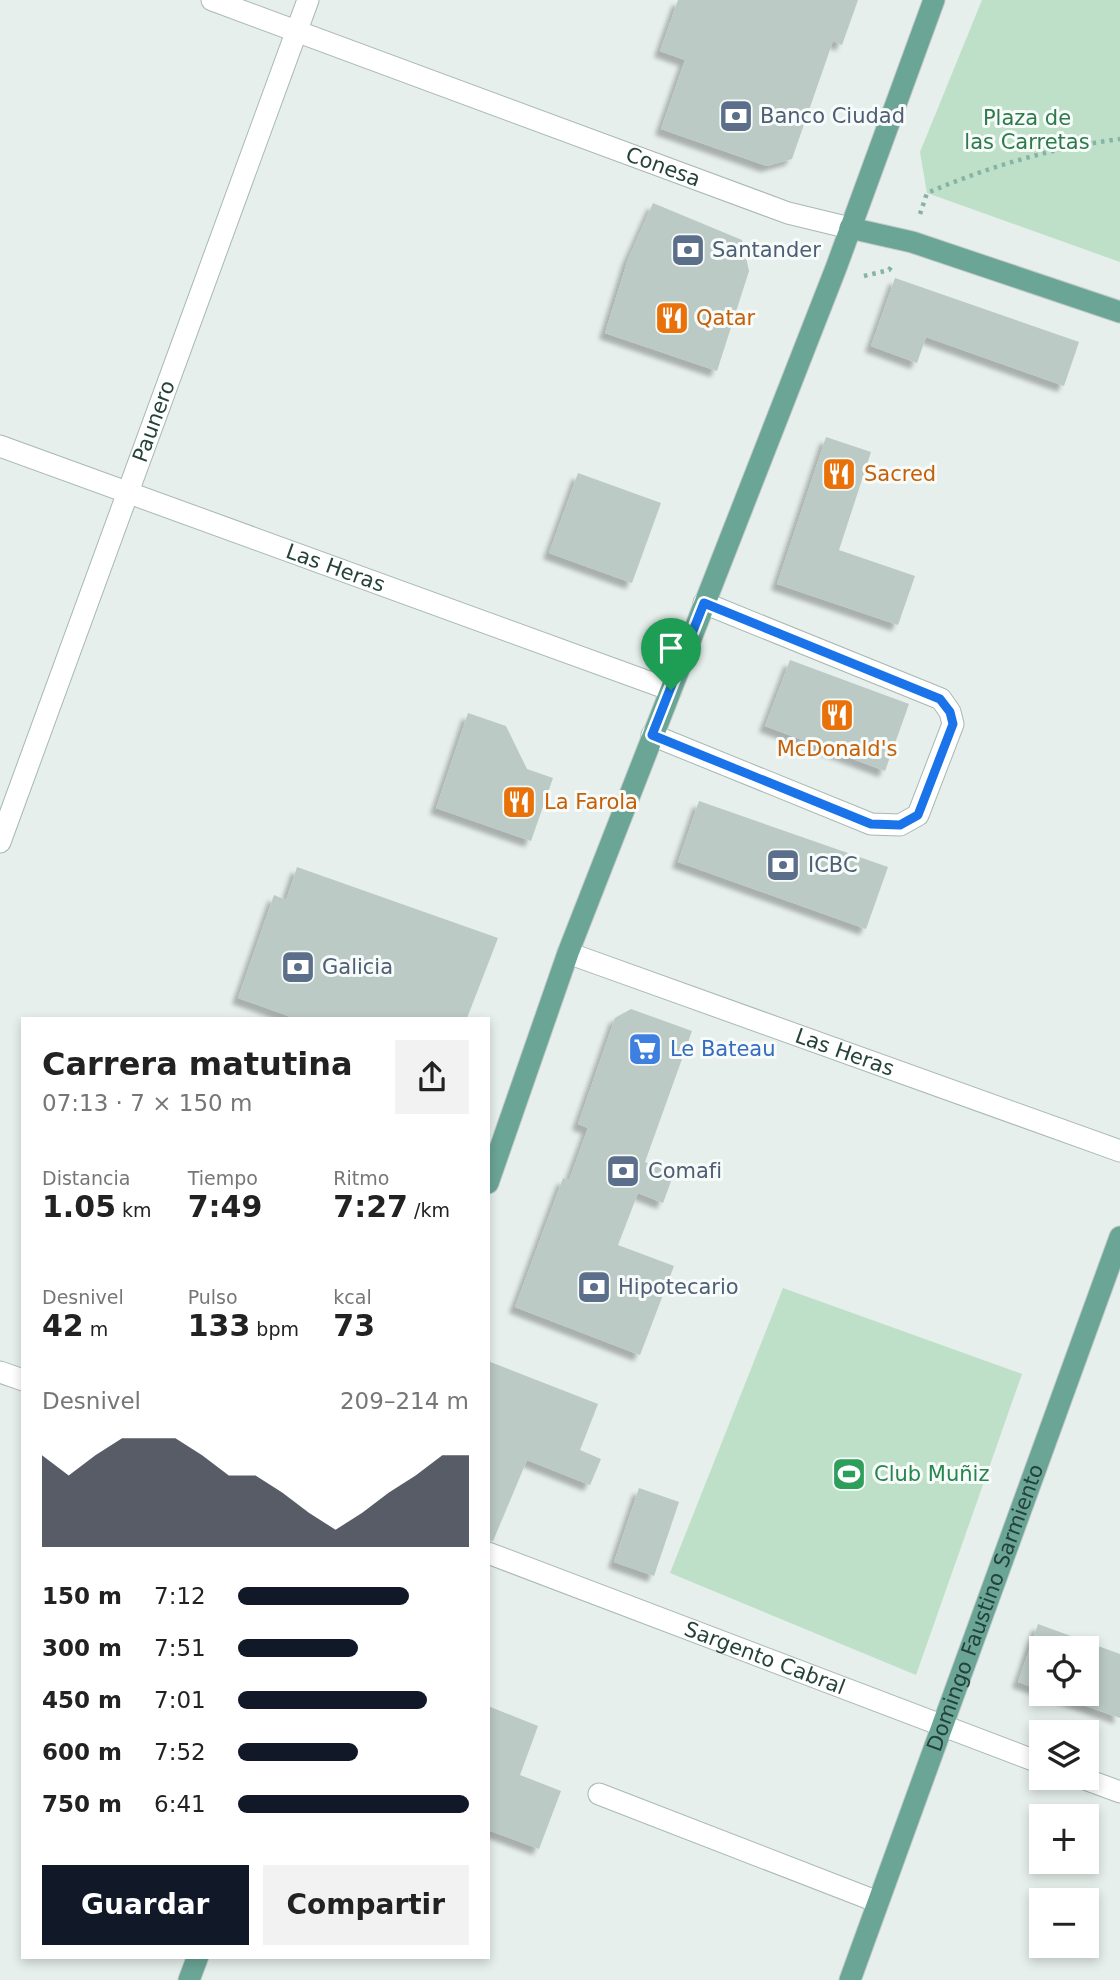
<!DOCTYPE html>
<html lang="es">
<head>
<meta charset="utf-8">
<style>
  body { margin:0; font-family:"DejaVu Sans",sans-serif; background:#f2f2f2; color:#222; height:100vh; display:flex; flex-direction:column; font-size:26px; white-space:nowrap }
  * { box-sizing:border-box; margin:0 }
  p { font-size:23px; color:#767676 }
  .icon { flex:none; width:38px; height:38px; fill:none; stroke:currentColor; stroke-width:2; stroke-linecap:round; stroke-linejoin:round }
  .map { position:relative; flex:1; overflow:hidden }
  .details { position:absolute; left:21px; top:1017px; width:469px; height:942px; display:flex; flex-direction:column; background:#fff; border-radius:0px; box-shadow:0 4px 10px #0003 }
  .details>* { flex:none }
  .controls { position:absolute; left:1029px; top:1636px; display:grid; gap:14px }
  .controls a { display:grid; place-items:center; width:70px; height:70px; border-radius:0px; background:#fff; box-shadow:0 4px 10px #0003; font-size:35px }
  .pin { position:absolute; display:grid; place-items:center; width:60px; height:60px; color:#fff; margin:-72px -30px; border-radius:50% 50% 50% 0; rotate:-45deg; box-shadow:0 0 7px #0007 }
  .pin .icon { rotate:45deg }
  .round { display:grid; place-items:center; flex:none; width:74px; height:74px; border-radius:0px; background:#f2f2f2 }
  .head { display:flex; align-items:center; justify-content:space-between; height:119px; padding:0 21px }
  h1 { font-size:32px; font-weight:700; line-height:52px }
  .figures { display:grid; grid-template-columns:repeat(3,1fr); gap:10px; height:119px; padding:7px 21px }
  .figures div { display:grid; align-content:center }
  .figures b { font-size:30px; font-weight:700 }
  .figures small { font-size:19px; font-weight:400 }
  .figures p { font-size:19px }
  .chart { height:196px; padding:14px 21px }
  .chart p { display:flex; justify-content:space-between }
  .chart svg { width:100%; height:126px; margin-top:7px; fill:#111827; opacity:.7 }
  .primary-button { display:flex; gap:14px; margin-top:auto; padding:14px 21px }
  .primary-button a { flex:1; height:80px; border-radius:0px; background:#111827; color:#fff; font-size:28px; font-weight:700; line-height:80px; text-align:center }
  .primary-button a+a { background:#f2f2f2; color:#222 }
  ul { padding:0 21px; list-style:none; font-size:23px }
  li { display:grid; grid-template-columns:112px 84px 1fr; align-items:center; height:52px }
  li i { height:18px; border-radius:9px; background:#111827 }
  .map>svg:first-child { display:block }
</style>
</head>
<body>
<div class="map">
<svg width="1120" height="1980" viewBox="0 0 1120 1980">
  <defs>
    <filter id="shadow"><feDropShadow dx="-6" dy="6" stdDeviation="2" flood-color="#0004"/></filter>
  </defs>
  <rect width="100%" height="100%" fill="#e6efeb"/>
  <g fill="#bfe0c8">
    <polygon points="982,0 1120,0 1120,262 927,193 920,152"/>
    <polygon points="783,1288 1022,1374 916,1675 670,1573"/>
  </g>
  <g fill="#bbcac4" filter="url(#shadow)">
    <polygon points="678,0 858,0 842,45 833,41 792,159 767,166 661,129 685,60 660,51"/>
    <polygon points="653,203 742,240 749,271 717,371 605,333 628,259"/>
    <polygon points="895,278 1079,342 1064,386 926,337 917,363 871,346"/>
    <polygon points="826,437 871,452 839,550 915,576 898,625 777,584"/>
    <polygon points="578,473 661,503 632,583 549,553"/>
    <polygon points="790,660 909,704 885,771 765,726"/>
    <polygon points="468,713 506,726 527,769 553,778 531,841 436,808"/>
    <polygon points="699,801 888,867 866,929 678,862"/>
    <polygon points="297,867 498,938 467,1018 294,1018 238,998 274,895 286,900"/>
    <polygon points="631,1009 692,1031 645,1162 674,1173 663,1203 638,1193 618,1245 674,1266 640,1355 515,1307 563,1178 569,1180 588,1128 578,1124 615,1018"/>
    <polygon points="488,1361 598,1404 580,1450 601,1459 590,1485 527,1460 493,1541 488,1540"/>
    <polygon points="639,1488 679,1502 654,1576 614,1562"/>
    <polygon points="1038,1624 1120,1654 1120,1718 1052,1694 1087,1694 1087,1648 1041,1648 1041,1690 1018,1682"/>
    <polygon points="488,1706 538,1726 520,1775 561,1791 539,1849 488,1830"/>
  </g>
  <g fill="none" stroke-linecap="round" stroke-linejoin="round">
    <g stroke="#a8b8b2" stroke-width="23">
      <g id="minor">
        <path id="s1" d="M212 0 788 213 850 228"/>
        <path id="s2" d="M0 446 671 690"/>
        <polyline points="652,735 871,824 900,825 918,815 953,724 950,712 941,699 704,603"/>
        <path id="s3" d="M0 842 308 0"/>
        <path id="s4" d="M568 953 1120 1151"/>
        <polyline points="0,1372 23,1380"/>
        <path id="s5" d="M488 1553 1041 1763"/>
        <polyline points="1082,1778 1120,1792"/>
        <polyline points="599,1794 878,1902"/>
      </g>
    </g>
    <g stroke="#c2cac8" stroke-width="23">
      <g id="major">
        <polyline points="850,228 912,242 1120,312"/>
        <polyline points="488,1183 568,953 836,268 934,0"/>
        <polyline points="189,1980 198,1956"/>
        <path id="s6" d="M850 1980 1120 1237"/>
      </g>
    </g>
    <g stroke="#86b3a5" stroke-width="4.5" stroke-dasharray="3.5 5" stroke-linecap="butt">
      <path d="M920 214 927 193C990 166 1052 148 1120 139"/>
      <polyline points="864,276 889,270 891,267"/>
    </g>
    <use href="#minor" stroke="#fff" stroke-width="21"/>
    <use href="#major" stroke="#6aa596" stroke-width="21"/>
  </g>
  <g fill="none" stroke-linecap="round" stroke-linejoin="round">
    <g stroke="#fff" stroke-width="14">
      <polygon id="route" points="704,603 940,699 950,712 953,724 918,815 900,825 871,824 652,735"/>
    </g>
    <use href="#route" stroke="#1a73e8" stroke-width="9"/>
  </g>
  <defs>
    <g id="bank-square" transform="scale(1.75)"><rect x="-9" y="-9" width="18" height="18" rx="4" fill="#5c6f8a" stroke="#f7fbf9"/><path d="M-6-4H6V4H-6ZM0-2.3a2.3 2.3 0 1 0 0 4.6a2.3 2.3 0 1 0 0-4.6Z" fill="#fff"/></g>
    <g id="restaurant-square" transform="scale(1.75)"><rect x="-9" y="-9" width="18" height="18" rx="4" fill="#e8710a" stroke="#f7fbf9"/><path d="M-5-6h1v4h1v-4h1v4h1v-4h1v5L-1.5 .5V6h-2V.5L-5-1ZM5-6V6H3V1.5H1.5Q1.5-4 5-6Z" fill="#fff"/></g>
    <g id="supermarket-square" transform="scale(1.75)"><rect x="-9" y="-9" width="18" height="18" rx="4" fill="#3f7fe0" stroke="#f7fbf9"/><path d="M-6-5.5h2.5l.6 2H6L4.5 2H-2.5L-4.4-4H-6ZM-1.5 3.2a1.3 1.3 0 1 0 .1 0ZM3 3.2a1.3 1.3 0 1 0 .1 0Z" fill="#fff"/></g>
    <g id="stadium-square" transform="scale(1.75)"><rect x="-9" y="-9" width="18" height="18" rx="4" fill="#2e9e5b" stroke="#f7fbf9"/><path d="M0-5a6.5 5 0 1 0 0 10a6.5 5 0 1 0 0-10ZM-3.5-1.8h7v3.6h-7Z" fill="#fff"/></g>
  </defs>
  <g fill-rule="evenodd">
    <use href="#bank-square" x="736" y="116"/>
    <use href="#bank-square" x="688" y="250"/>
    <use href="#restaurant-square" x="672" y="318"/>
    <use href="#restaurant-square" x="839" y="474"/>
    <use href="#restaurant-square" x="837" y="715"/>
    <use href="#restaurant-square" x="519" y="802"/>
    <use href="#bank-square" x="783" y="865"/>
    <use href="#bank-square" x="298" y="967"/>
    <use href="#supermarket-square" x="645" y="1049"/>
    <use href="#bank-square" x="623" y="1171"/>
    <use href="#bank-square" x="594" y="1287"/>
    <use href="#stadium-square" x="849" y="1474"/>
  </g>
  <g text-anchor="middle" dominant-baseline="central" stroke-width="6" stroke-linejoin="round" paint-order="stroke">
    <g font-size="21" fill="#4e5e75" stroke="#f7fbf9" text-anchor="start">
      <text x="760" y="116">Banco Ciudad</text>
      <text x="712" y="250">Santander</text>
      <text x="808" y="865">ICBC</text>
      <text x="322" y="967">Galicia</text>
      <text x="648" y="1171">Comafi</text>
      <text x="618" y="1287">Hipotecario</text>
    </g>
    <g font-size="21" fill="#2d7a4b" stroke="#f7fbf9">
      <text x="1027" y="118">Plaza de<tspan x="1027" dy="24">las Carretas</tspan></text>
    </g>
    <g font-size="21" fill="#24423a" stroke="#f7fbf9">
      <text stroke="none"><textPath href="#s1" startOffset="481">Conesa</textPath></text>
      <text stroke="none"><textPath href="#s3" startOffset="448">Paunero</textPath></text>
      <text stroke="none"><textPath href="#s2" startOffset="357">Las Heras</textPath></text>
      <text stroke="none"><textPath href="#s4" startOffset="294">Las Heras</textPath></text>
      <text stroke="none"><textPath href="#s6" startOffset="396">Domingo Faustino Sarmiento</textPath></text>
      <text stroke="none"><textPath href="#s5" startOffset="296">Sargento Cabral</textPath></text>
    </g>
    <g font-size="21" fill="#c56008" stroke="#f7fbf9" text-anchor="start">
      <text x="696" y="318">Qatar</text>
      <text x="864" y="474">Sacred</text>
      <text x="837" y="749" text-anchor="middle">McDonald's</text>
      <text x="544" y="802">La Farola</text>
    </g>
    <g font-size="21" fill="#366cbe" stroke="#f7fbf9" text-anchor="start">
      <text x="670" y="1049">Le Bateau</text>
    </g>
    <g font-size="21" fill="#27864d" stroke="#f7fbf9" text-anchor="start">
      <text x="874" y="1474">Club Muñiz</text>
    </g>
  </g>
</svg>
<div class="controls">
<a><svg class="icon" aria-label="locate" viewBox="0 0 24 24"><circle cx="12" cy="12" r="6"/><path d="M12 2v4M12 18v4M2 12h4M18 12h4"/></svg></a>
<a><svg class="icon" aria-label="layers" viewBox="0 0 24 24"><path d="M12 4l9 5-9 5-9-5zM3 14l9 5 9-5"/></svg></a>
<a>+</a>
<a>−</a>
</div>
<div class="pin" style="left:671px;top:690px;background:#1e9e55"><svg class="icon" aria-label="arrive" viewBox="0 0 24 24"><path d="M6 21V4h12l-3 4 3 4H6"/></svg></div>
<section class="details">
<div class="head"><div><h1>Carrera matutina</h1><p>07:13 · 7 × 150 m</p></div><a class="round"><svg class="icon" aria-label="share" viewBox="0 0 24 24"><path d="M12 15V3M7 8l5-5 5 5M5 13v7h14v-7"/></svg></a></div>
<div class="figures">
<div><p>Distancia</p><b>1.05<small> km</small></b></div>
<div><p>Tiempo</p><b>7:49</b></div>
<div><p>Ritmo</p><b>7:27<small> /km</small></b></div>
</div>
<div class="figures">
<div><p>Desnivel</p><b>42<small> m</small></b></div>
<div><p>Pulso</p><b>133<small> bpm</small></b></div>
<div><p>kcal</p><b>73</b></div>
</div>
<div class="chart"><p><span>Desnivel</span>209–214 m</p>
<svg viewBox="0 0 160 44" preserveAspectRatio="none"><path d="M0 44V12L10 19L20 12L30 6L40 6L50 6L60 12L70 19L80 19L90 25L100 32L110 38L120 32L130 25L140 19L150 12L160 12V44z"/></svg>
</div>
<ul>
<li><b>150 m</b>7:12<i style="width:74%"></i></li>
<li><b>300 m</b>7:51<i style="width:52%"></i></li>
<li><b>450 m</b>7:01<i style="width:82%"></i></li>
<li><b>600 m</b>7:52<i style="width:52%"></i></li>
<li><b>750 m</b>6:41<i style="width:100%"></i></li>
</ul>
<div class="primary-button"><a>Guardar</a><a>Compartir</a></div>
</section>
</div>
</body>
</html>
